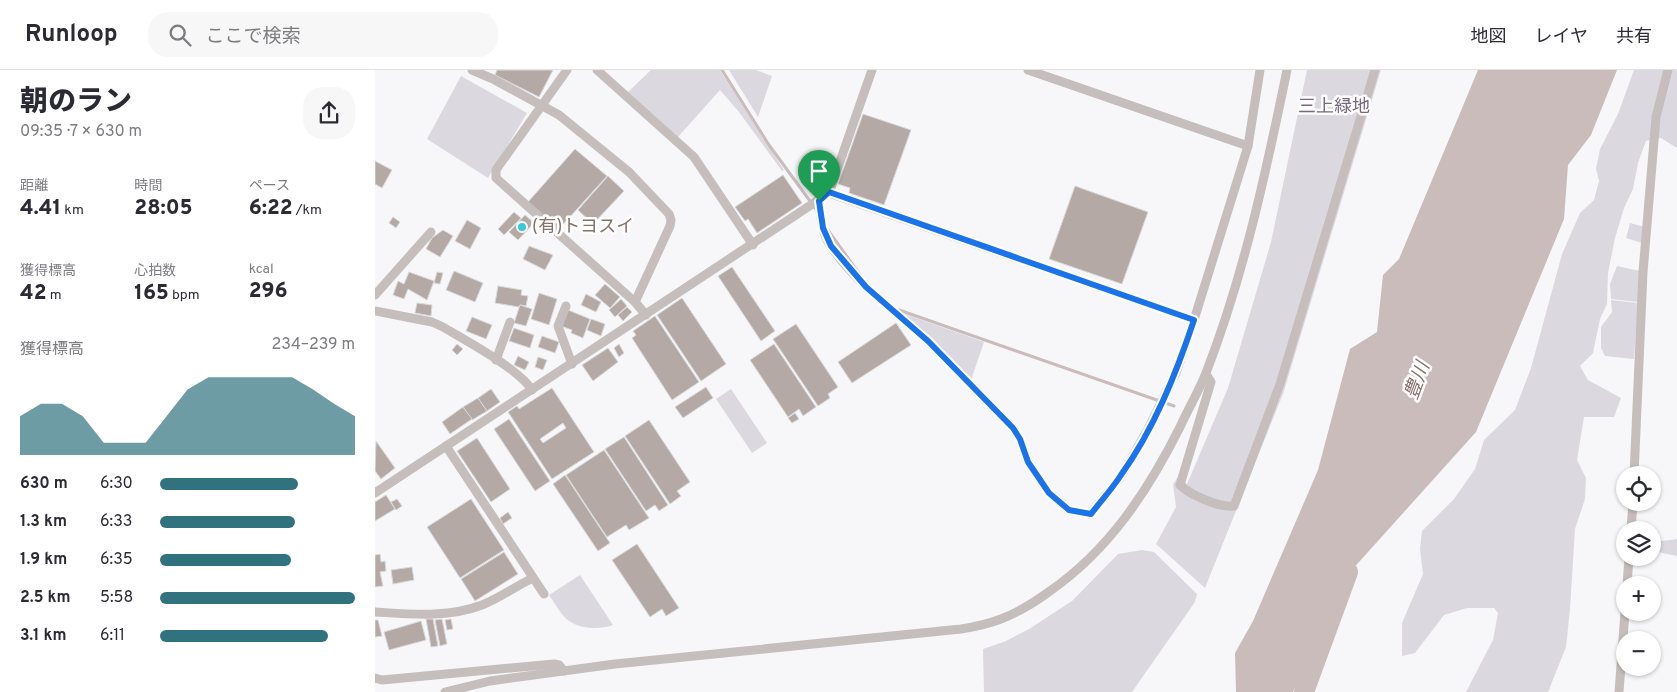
<!DOCTYPE html>
<html lang="ja">
<head>
<meta charset="utf-8">
<style>
  body { margin:0; font-family:Overpass,"Noto Sans JP",sans-serif; background:#f7f7f7; color:#2b2b33; height:100vh; display:flex; flex-direction:column; font-size:19px; white-space:nowrap }
  * { box-sizing:border-box; margin:0 }
  p { font-size:16px; color:#7c7c81 }
  .icon { flex:none; width:28px; height:28px; fill:none; stroke:currentColor; stroke-width:2; stroke-linecap:round; stroke-linejoin:round }
  .map { position:relative; flex:1; overflow:hidden }
  .side { display:flex; flex-direction:column; background:#fff; width:375px }
  .side>* { flex:none }
  .fabs { position:absolute; left:1241px; top:396px; display:grid; gap:10px }
  .fabs a { display:grid; place-items:center; width:45px; height:45px; border-radius:50%; background:#fff; box-shadow:0 1px 4px #0004; font-size:25px }
  .pin { position:absolute; display:grid; place-items:center; width:42px; height:42px; color:#fff; margin:-51px -21px; border-radius:50% 50% 50% 0; rotate:-45deg; box-shadow:0 0 5px #0007 }
  .pin .icon { rotate:45deg }
  .round { display:grid; place-items:center; flex:none; width:52px; height:52px; border-radius:20px; background:#f7f7f7 }
  .head { display:flex; align-items:center; justify-content:space-between; height:85px; padding:0 20px }
  h1 { font-size:28px; font-weight:800; line-height:38px }
  .figures { display:grid; grid-template-columns:repeat(3,1fr); gap:8px; height:85px; padding:5px 20px }
  .figures div { display:grid; align-content:center }
  .figures b { font-size:21px; font-weight:800 }
  .figures small { font-size:14px; font-weight:400 }
  .figures p { font-size:14px }
  .chart { height:140px; padding:10px 20px }
  .chart p { display:flex; justify-content:space-between }
  .chart svg { width:100%; height:90px; margin-top:5px; fill:#30737e; opacity:.7 }
  ul { padding:0 20px; list-style:none; font-size:16px }
  li { display:grid; grid-template-columns:80px 60px 1fr; align-items:center; height:38px }
  li i { height:12px; border-radius:6px; background:#30737e }
  header { display:flex; align-items:center; gap:30px; box-sizing:border-box; height:70px; padding:0 25px; background:#fff; border-bottom:1px solid #e1e1e2 }
  header strong { font-size:24px }
  nav { display:flex; gap:28px; margin-inline-start:auto; font-size:18px }
  .search { width:350px; height:45px; background:#f7f7f7; display:flex; align-items:center; gap:12px; box-sizing:border-box; padding:0 18px; border-radius:20px; color:#7c7c81; font-size:19px }
  main { display:flex; flex:1; min-height:0 }
  .map>svg:first-child { display:block }
</style>
</head>
<body>
<header>
<strong>Runloop</strong>
<div class="search"><svg class="icon" aria-label="search" viewBox="0 0 24 24"><circle cx="10" cy="10" r="6"/><path d="M15 15l6 6"/></svg>ここで検索</div>
<nav><a>地図</a><a>レイヤ</a><a>共有</a></nav>
</header>
<main>
<section class="side">
<div class="head"><div><h1>朝のラン</h1><p>09:35 · 7 × 630 m</p></div><a class="round"><svg class="icon" aria-label="share" viewBox="0 0 24 24"><path d="M12 15V3M7 8l5-5 5 5M5 13v7h14v-7"/></svg></a></div>
<div class="figures">
<div><p>距離</p><b>4.41<small> km</small></b></div>
<div><p>時間</p><b>28:05</b></div>
<div><p>ペース</p><b>6:22<small> /km</small></b></div>
</div>
<div class="figures">
<div><p>獲得標高</p><b>42<small> m</small></b></div>
<div><p>心拍数</p><b>165<small> bpm</small></b></div>
<div><p>kcal</p><b>296</b></div>
</div>
<div class="chart"><p><span>獲得標高</span>234–239 m</p>
<svg viewBox="0 0 160 44" preserveAspectRatio="none"><path d="M0 44V25L10 19L20 19L30 25L40 38L50 38L60 38L70 25L80 12L90 6L100 6L110 6L120 6L130 6L140 12L150 19L160 25V44z"/></svg>
</div>
<ul>
<li><b>630 m</b>6:30<i style="width:71%"></i></li>
<li><b>1.3 km</b>6:33<i style="width:69%"></i></li>
<li><b>1.9 km</b>6:35<i style="width:67%"></i></li>
<li><b>2.5 km</b>5:58<i style="width:100%"></i></li>
<li><b>3.1 km</b>6:11<i style="width:86%"></i></li>
</ul>
</section>
<div class="map">
<svg width="1302" height="622" viewBox="0 0 1302 622">
  <rect width="100%" height="100%" fill="#f7f7f9"/>
  <g fill="#dcd8df">
    <polygon points="276,0 345,0 409,100 407,101 364,42 345,20 303,67 253,22"/>
    <polygon points="354,0 381,0 397,6 383,47"/>
    <polygon points="932,0 1006,0 908,324 830,518 781,474 801,437 798,414 803,407 812,414 853,318 896,172"/>
    <polygon points="1259,0 1302,0 1302,78 1286,68 1271,71 1263,93 1258,119 1249,138 1240,168 1233,203 1232,234 1225,249 1218,283 1205,296 1213,310 1246,328 1239,347 1209,347 1202,390 1211,408 1210,429 1200,459 1195,539 1191,577 1173,622 1091,622 1118,570 1123,543 1119,538 1092,538 1069,545 1040,583 1027,586 1027,553 1048,504 1045,479 1047,461 1079,429 1100,399 1109,370 1140,340 1156,298 1187,184 1205,143 1219,130 1224,111 1221,99 1225,79 1243,44"/>
    <polygon points="86,6 152,43 113,108 52,69"/>
    <polygon points="1255,153 1269,157 1267,173 1251,168"/>
    <polygon points="1242,196 1265,201 1263,232 1236,229 1235,214"/>
    <polygon points="1236,230 1263,233 1259,289 1230,286 1226,278 1226,257 1237,242"/>
    <polygon points="524,242 609,272 596,310"/>
    <polygon points="356,319 392,373 377,383 341,329"/>
    <polygon points="1302,469 1302,486 1278,481 1279,472"/>
    <polygon points="767,480 779,482 822,524 820,532 757,622 609,622 608,579 631,571 654,559 697,531 743,484"/>
    <path d="M205 505 238 555C230 558 223 558 215 558 190 555 187 544 174 525Z"/>
  </g>
  <polygon fill="#c9bcba" points="1103,0 1242,0 1216,65 1193,95 1189,149 1101,362 975,502 918,622 861,622 860,583 878,551 943,400 975,279 1002,262 1008,205 1024,189"/>
  <g fill="none" stroke-linecap="round" stroke-linejoin="round">
    <g stroke="#c9bcba" stroke-width="3">
      <polyline points="347,0 394,75 443,142"/>
      <polyline points="453,160 486,206"/>
      <polyline points="524,240 799,336"/>
    </g>
    <polyline stroke="#c9bcba" stroke-width="20" points="929,622 973,502"/>
  </g>
  <g fill="#b4a9a5" stroke="#d9d9db" fill-rule="evenodd">
    <polygon points="122,0 178,0 164,27 120,5"/>
    <polygon points="488,44 536,60 509,135 474,123 475,118 463,114"/>
    <polygon points="200,79 232,106 184,159 153,132"/>
    <polygon points="0,91 17,100 7,118 0,114"/>
    <polygon points="408,105 427,133 382,163 373,149 370,151 360,137"/>
    <polygon points="233,106 249,121 218,154 203,140"/>
    <polygon points="700,116 773,142 747,214 674,189"/>
    <polygon points="139,142 146,148 129,165 123,159"/>
    <polygon points="150,145 159,153 143,170 134,162"/>
    <polygon points="18,147 25,152 21,158 14,153"/>
    <polygon points="92,150 106,158 95,179 80,171"/>
    <polygon points="68,160 78,166 65,187 51,179 57,168"/>
    <polygon points="154,176 178,185 170,200 148,189"/>
    <polygon points="357,197 400,261 386,271 343,206"/>
    <polygon points="79,201 108,213 100,232 71,220"/>
    <polygon points="34,202 59,211 52,230 33,219 29,229 18,225 23,211 29,214"/>
    <polygon points="62,202 68,203 65,214 59,213"/>
    <polygon points="230,214 245,227 235,238 220,225"/>
    <polygon points="123,216 147,220 146,225 153,226 151,236 145,235 144,237 120,233"/>
    <polygon points="164,223 182,229 174,255 156,249"/>
    <polygon points="211,224 226,232 221,242 206,235"/>
    <polygon points="307,228 351,294 326,311 282,245"/>
    <polygon points="246,229 252,236 240,247 234,240"/>
    <polygon points="42,233 57,235 56,246 40,243"/>
    <polygon points="145,235 157,239 151,256 139,253"/>
    <polygon points="252,237 257,242 248,251 243,245"/>
    <polygon points="193,240 215,249 208,268 196,263 197,260 186,256"/>
    <polygon points="280,246 324,312 297,330 257,268 261,265 258,261"/>
    <polygon points="97,247 117,255 111,269 91,261"/>
    <polygon points="216,249 230,254 226,266 212,260"/>
    <polygon points="521,253 536,275 477,313 463,292"/>
    <polygon points="421,254 463,317 453,324 455,328 443,336 398,269"/>
    <polygon points="139,258 159,265 155,278 134,271"/>
    <polygon points="167,266 184,272 180,283 163,277"/>
    <polygon points="82,274 88,279 82,285 77,280"/>
    <polygon points="244,274 249,283 244,287 239,278"/>
    <polygon points="399,274 441,337 428,346 424,339 413,347 375,290"/>
    <polygon points="233,278 243,292 218,311 207,295"/>
    <polygon points="143,286 154,292 150,300 139,295"/>
    <polygon points="163,287 172,290 168,300 160,297"/>
    <polygon points="331,317 338,328 308,348 300,337"/>
    <path d="M177 318 219 382 177 409 133 342 142 336 144 339ZM188 353 191 358 168 373 165 369Z"/>
    <polygon points="116,319 125,332 112,341 103,328"/>
    <polygon points="103,328 112,341 97,350 88,337"/>
    <polygon points="88,337 97,349 75,364 67,352"/>
    <polygon points="420,343 424,349 417,353 413,348"/>
    <polygon points="134,349 175,411 160,421 119,359"/>
    <polygon points="274,350 315,412 302,421 306,426 295,434 250,366"/>
    <polygon points="249,367 293,435 284,441 280,435 271,441 230,379"/>
    <polygon points="102,368 135,419 116,432 82,381"/>
    <polygon points="1,371 20,398 6,409 0,401"/>
    <polygon points="229,380 274,448 254,460 251,455 232,467 191,405"/>
    <polygon points="190,405 235,473 223,481 178,414"/>
    <polygon points="11,425 20,439 0,451 0,432"/>
    <polygon points="22,429 27,436 21,440 16,432"/>
    <polygon points="96,429 129,480 85,508 52,457"/>
    <polygon points="133,442 137,448 128,454 125,448"/>
    <polygon points="262,474 304,538 291,546 287,539 275,547 237,490"/>
    <polygon points="129,482 143,504 100,531 86,509"/>
    <polygon points="5,484 6,492 10,491 11,501 5,502 8,516 0,517 0,485"/>
    <polygon points="37,497 39,510 18,514 16,500"/>
    <polygon points="51,549 58,549 63,576 56,577"/>
    <polygon points="67,549 72,574 65,576 60,550"/>
    <polygon points="76,549 78,559 72,560 70,550"/>
    <polygon points="0,550 3,550 7,566 0,567"/>
    <polygon points="46,551 51,570 14,580 9,562"/>
  </g>
  <g fill="none" stroke-linecap="round" stroke-linejoin="round">
    <g stroke="#c5bebc" stroke-width="9">
      <polyline points="97,0 118,9 184,45 254,102 294,144 296,150 295,156 260,232"/>
      <polyline points="192,0 123,97 121,100 121,108 260,232 271,245"/>
      <polyline points="222,0 319,87 378,175"/>
      <polyline points="653,0 873,76"/>
      <polyline points="454,123 819,250"/>
      <path d="M444 131C446 146 446 161 455 175 480 213 520 240 553 271 582 299 610 329 638 358L645 369 653 392 674 423 694 440 715 444 747 405 773 359 801 303 819 250 873 76 885 0"/>
      <polyline points="0,225 56,162"/>
      <polyline points="191,236 183,256 197,294"/>
      <path d="M0 241 57 252 68 257C90 270 144 299 157 320"/>
      <polyline points="121,290 135,252"/>
      <path d="M831 304 836 312 805 415C815 425 845 438 859 436L905 314 1000 0"/>
      <polyline points="71,376 169,524"/>
      <polyline points="1259,405 1268,202 1281,47 1293,0"/>
      <polyline points="0,423 454,123 497,0"/>
      <polyline points="1256,460 1258,432"/>
      <polyline points="1252,515 1254,488"/>
      <path d="M0 542C35 544 73 548 107 535 125 528 141 516 158 508"/>
      <polyline points="0,608 7,610 179,594 184,595 189,601"/>
      <path d="M70 622 115 611 240 594 586 559C599 557 613 554 626 549 644 542 660 532 675 521 734 480 773 421 805 357 813 339 824 321 831 303 869 205 891 102 912 0"/>
      <polyline points="1244,622 1250,542"/>
    </g>
  </g>
  <g fill="none" stroke-linecap="round" stroke-linejoin="round">
    <g stroke="#fff" stroke-width="10">
      <path id="route" d="M454 122 819 250C801 304 779 359 746 405 737 419 726 431 716 444L694 440 674 423 653 392 645 369 638 358 553 271 491 217 456 176 448 158 444 131Z"/>
    </g>
    <use href="#route" stroke="#1a73e8" stroke-width="6"/>
  </g>
  <circle fill="#35cada" stroke="#fff" stroke-width="2" cx="147" cy="157" r="5"/>
  <g text-anchor="middle" dominant-baseline="central" stroke-width="5" stroke-linejoin="round" paint-order="stroke">
    <g font-size="18" fill="#76687d" stroke="#fff">
      <text x="959" y="37">三上緑地</text>
    </g>
    <g font-size="18" fill="#86726a" stroke="#fff" text-anchor="start">
      <text x="157" y="157">(有)トヨスイ</text>
    </g>
    <g font-size="19" font-style="italic" fill="#886e6a" stroke="#fff">
      <text transform="translate(1043 311) rotate(-70)">豊川</text>
    </g>
  </g>
</svg>
<div class="fabs">
<a><svg class="icon" aria-label="locate" viewBox="0 0 24 24"><circle cx="12" cy="12" r="6"/><path d="M12 2v4M12 18v4M2 12h4M18 12h4"/></svg></a>
<a><svg class="icon" aria-label="layers" viewBox="0 0 24 24"><path d="M12 4l9 5-9 5-9-5zM3 14l9 5 9-5"/></svg></a>
<a>+</a>
<a>−</a>
</div>
<div class="pin" style="left:444px;top:131px;background:#1e9e55"><svg class="icon" aria-label="arrive" viewBox="0 0 24 24"><path d="M6 21V4h12l-3 4 3 4H6"/></svg></div>
</div>
</main>
</body>
</html>
